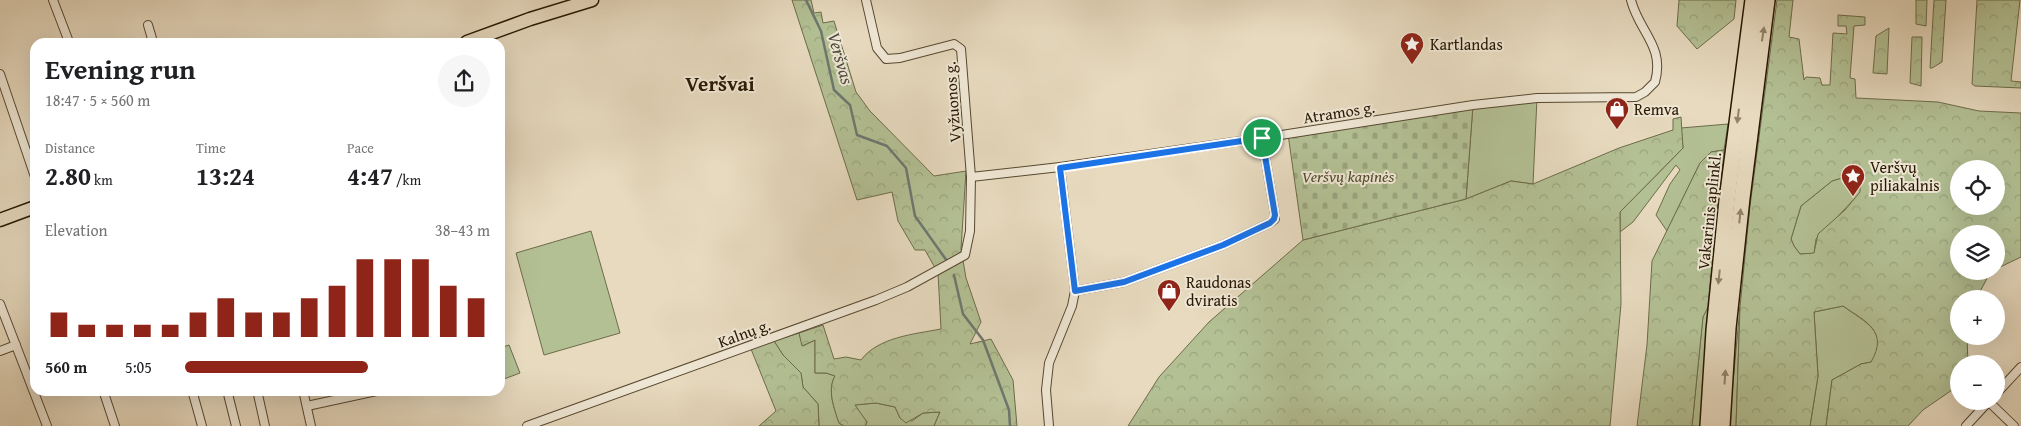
<!DOCTYPE html>
<html lang="en">
<head>
<meta charset="utf-8">
<style>
  body { margin:0; font-family:"Gentium Book Plus",serif; background:#f6f6f6; color:#202124; height:100vh; display:flex; flex-direction:column; font-size:19px; white-space:nowrap }
  * { box-sizing:border-box; margin:0 }
  p { font-size:16px; color:#757577 }
  .icon { flex:none; width:28px; height:28px; fill:none; stroke:currentColor; stroke-width:2; stroke-linecap:round; stroke-linejoin:round }
  .map { position:relative; flex:1; overflow:hidden }
  .panel { position:absolute; left:30px; top:38px; width:475px; height:358px; display:flex; flex-direction:column; background:#fff; border-radius:15px; box-shadow:0 5px 20px #0002 }
  .panel>* { flex:none }
  .buttons { position:absolute; left:1950px; top:160px; display:grid; gap:10px }
  .buttons a { display:grid; place-items:center; width:55px; height:55px; border-radius:50%; background:#fff; box-shadow:0 5px 20px #0002; font-size:25px }
  .pin { position:absolute; display:grid; place-items:center; width:42px; height:42px; color:#fff; margin:-21px; border:2px solid #fff; border-radius:50%; box-shadow:0 1px 5px #0007 }
  .round { display:grid; place-items:center; flex:none; width:52px; height:52px; border-radius:26px; background:#f6f6f6 }
  .overview { display:flex; align-items:center; justify-content:space-between; height:85px; padding:0 15px }
  h1 { font-size:28px; font-weight:700; line-height:38px }
  .metrics { display:grid; grid-template-columns:repeat(3,1fr); gap:8px; height:85px; padding:5px 15px }
  .metrics div { display:grid; align-content:center }
  .metrics b { font-size:25px; font-weight:700 }
  .metrics small { font-size:14px; font-weight:400 }
  .metrics p { font-size:14px }
  .chart { height:140px; padding:10px 15px }
  .chart p { display:flex; justify-content:space-between }
  .chart svg { width:100%; height:90px; margin-top:5px; stroke:#8f2418; stroke-width:6 }
  ul { padding:0 15px; list-style:none; font-size:16px }
  li { display:grid; grid-template-columns:80px 60px 1fr; align-items:center; height:38px }
  li i { height:12px; border-radius:6px; background:#8f2418 }
  .map>svg:first-child { display:block }
</style>
</head>
<body>
<div class="map">
<svg width="2021" height="426" viewBox="0 0 2021 426">
  <defs>
    <pattern id="forest-crowns" width="20" height="18" patternUnits="userSpaceOnUse" patternTransform="scale(1.25)"><rect width="20" height="18" fill="#b3c094"/><path d="M2 6a3 3 0 1 1 6 0M12 15a3 3 0 1 1 6 0" fill="none" stroke="#9aa47e"/></pattern>
    <pattern id="cemetery-stones" width="16" height="16" patternUnits="userSpaceOnUse" patternTransform="scale(1.25)"><rect width="16" height="16" fill="#b3c094"/><path d="M2 7V4a2 2 0 0 1 4 0v3zM10 15v-3a2 2 0 0 1 4 0v3z" fill="#9aa47e"/></pattern>
  </defs>
  <rect width="100%" height="100%" fill="#e7dabf"/>
  <filter id="stains"><feTurbulence type="fractalNoise" baseFrequency=".004" numOctaves="4"/><feColorMatrix values="0 0 0 0 .2 0 0 0 0 .09 0 0 0 0 .02 0 0 0 .5 -.17"/></filter>
  <radialGradient id="worn" r=".72"><stop offset=".6" stop-color="#630" stop-opacity="0"/><stop offset="1" stop-color="#630" stop-opacity=".3"/></radialGradient>
  <g fill="#b3c094" stroke="#6d6c4a">
    <polygon points="1537,98 1533,184 1511,181 1466,199 1473,105"/>
    <polygon points="1728,124 1724,150 1711,152 1700,163 1667,231 1656,215 1670,184 1680,170 1676,165 1633,222 1620,232 1620,212 1683,148 1681,128"/>
    <polygon points="1848,176 1855,177 1860,181 1861,192 1816,239 1814,254 1800,254 1794,246 1791,239 1801,206 1832,181"/>
    <polygon points="591,231 620,333 544,355 516,253"/>
    <path d="M1843 306C1866 323 1889 331 1872 362L1861 364 1832 380 1826 426H1810L1818 376 1814 312Z"/>
    <polygon points="1708,307 1701,426 1692,426 1703,316"/>
    <polygon points="1740,307 1736,426 1729,426"/>
    <path d="M799 333 803 346 815 340V373H826L835 376C827 390 834 408 839 423L844 426H819L818 404 803 387 801 373 783 355 774 341Z"/>
    <polygon points="509,345 520,373 504,379 500,370 500,348"/>
    <polygon points="876,403 895,407 900,418 912,421 923,413 940,412 934,426 865,426 867,422 854,405"/>
  </g>
  <g fill="url(#forest-crowns)" stroke="#6d6c4a" fill-rule="evenodd">
    <path d="M792 0H811L814 13 821 12 823 23 834 21 856 92 870 111 934 176 966 171 961 249 966 278 981 322 970 344 991 339 1013 380 1017 426H934L940 412 923 413 906 423 900 418 895 407 876 403 855 405 867 422 865 426H844L839 423C834 408 827 390 835 376L826 373H815V340L802 346 799 333 823 325 834 359 846 357 861 360C878 337 915 334 941 329L938 273 925 250H915L898 221 892 192 857 200Z"/>
    <polygon points="1679,0 1736,0 1734,19 1697,49 1677,26"/>
    <path d="M1777 0H1793L1789 37 1799 39 1804 80 1806 77 1820 78 1822 85H1830L1833 33 1847 34 1846 26H1838V15L1865 17V25L1854 26 1850 78 1855 79 1856 98 1938 102 1979 111 2021 113V257L1996 269V234H1959V271H1991L1976 299H1959V336H1967L1968 364H1959V380L1952 390 1923 410 1908 426H1826L1832 380 1861 364 1871 362C1889 331 1866 322 1843 306L1814 312 1818 376 1810 426H1736L1740 307 1750 206ZM1959 169H1996V206H1959ZM1848 176 1855 177 1860 181V192L1845 210 1818 234 1814 253 1800 254 1794 246 1791 239 1801 206 1832 181Z"/>
    <polygon points="1916,0 1927,0 1926,26 1916,24"/>
    <polygon points="1934,0 1946,0 1942,62 1932,68 1930,68"/>
    <polygon points="1977,0 2020,0 2011,81 2021,82 2021,88 1975,86 1972,84"/>
    <polygon points="1889,28 1887,74 1873,73 1876,36"/>
    <polygon points="1912,37 1922,37 1921,86 1910,83"/>
    <polygon points="1681,117 1683,148 1620,212 1621,304 1610,426 1128,426 1159,377 1209,322 1303,240 1466,199 1511,181 1533,184 1619,148 1673,130 1673,119"/>
    <polygon points="1724,150 1708,307 1703,317 1692,426 1637,426 1647,345 1652,261 1700,163 1711,152"/>
    <polygon points="774,341 783,355 801,373 803,387 818,404 819,426 759,426 776,411 751,349"/>
  </g>
  <polygon fill="url(#cemetery-stones)" stroke="#6d6c4a" points="1473,105 1466,199 1303,240 1288,134"/>
  <g fill="none" stroke-linecap="round" stroke-linejoin="round">
    <g stroke="#6d7870" stroke-width="2.5">
      <polyline points="806,0 821,31 834,90 850,105 857,135 887,146 906,168 915,216 947,261"/>
      <polyline points="954,275 963,314 983,340 1009,410 1010,426"/>
    </g>
    <g stroke="#574830" stroke-width="10">
      <g id="street">
        <polyline points="53,0 69,42"/>
        <polyline points="148,25 153,42"/>
        <polyline points="0,74 35,177"/>
        <polyline points="1060,167 1075,291"/>
        <path d="M971 177 1060 167 1262 138 1473 105 1537 98 1636 97 1645 92 1655 82C1665 46 1639 32 1631 0"/>
        <polyline points="0,304 47,426"/>
        <polyline points="0,351 16,345"/>
        <polyline points="103,390 115,426"/>
        <polyline points="192,390 202,426"/>
        <polyline points="227,390 236,426"/>
        <polyline points="257,390 265,426"/>
        <polyline points="303,390 311,426"/>
        <polyline points="1996,394 2021,367"/>
        <polyline points="1989,402 2014,426"/>
        <polyline points="307,406 381,390"/>
        <polyline points="527,426 876,300 907,287 965,255 970,231 971,177 961,49 954,44 900,58 886,59 877,48 866,0"/>
        <polyline points="1049,426 1046,390 1049,363 1072,306 1075,291 1124,282 1223,245 1270,223 1275,219 1275,215 1262,138"/>
        <polyline points="1966,426 1989,401"/>
      </g>
    </g>
    <g stroke="#271700" stroke-width="15">
      <g id="primary">
        <polyline points="467,42 530,19 592,0"/>
        <polyline points="0,220 35,207"/>
      </g>
    </g>
    <g stroke="#271700" stroke-width="18">
      <g id="highway">
        <polyline points="1708,426 1714,331 1727,200 1753,0"/>
        <polyline points="1722,426 1728,328 1742,198 1767,0"/>
      </g>
    </g>
    <use href="#street" stroke="#efe7d5" stroke-width="8"/>
    <use href="#primary" stroke="#e7dabf" stroke-width="12"/>
    <use href="#highway" stroke="#e7dabf" stroke-width="15"/>
  </g>
  <defs><path id="oneway-solid" d="M-6-.8H1V-3.2L6.5 0L1 3.2V.8H-6Z" transform="scale(1.25)"/></defs>
  <g fill="#918269">
    <use href="#oneway-solid" transform="translate(1763 34) rotate(-82)"/>
    <use href="#oneway-solid" transform="translate(1738 116) rotate(97)"/>
    <use href="#oneway-solid" transform="translate(1740 216) rotate(-84)"/>
    <use href="#oneway-solid" transform="translate(1719 277) rotate(96)"/>
    <use href="#oneway-solid" transform="translate(1725 377) rotate(-86)"/>
  </g>
  <g fill="none" stroke-linecap="round" stroke-linejoin="round">
    <g stroke="#fff" stroke-width="10">
      <polygon id="route" points="1262,138 1275,215 1274,219 1270,223 1223,245 1124,282 1075,291 1060,168"/>
    </g>
    <use href="#route" stroke="#1a73e8" stroke-width="6"/>
  </g>
  <defs>
    <g id="sight-pin" transform="scale(1.25)"><path d="M0 17L-7.5 6A9.5 9.5 0 1 1 7.5 6Z" fill="#8f2418" stroke="#efe7d5"/><path d="M0-6L1.8-2.2L6-1.7L2.9 1.2L3.7 5.4L0 3.3L-3.7 5.4L-2.9 1.2L-6-1.7L-1.8-2.2Z" fill="#fff"/></g>
    <g id="shop-pin" transform="scale(1.25)"><path d="M0 17L-7.5 6A9.5 9.5 0 1 1 7.5 6Z" fill="#8f2418" stroke="#efe7d5"/><path d="M-5-2.5h2.3a2.7 3.5 0 0 1 5.4 0H5L5.5 6h-11ZM-1.5-2.5h3a1.5 2.3 0 0 0-3 0Z" fill="#fff"/></g>
  </defs>
  <g fill-rule="evenodd">
    <use href="#sight-pin" x="1412" y="44"/>
    <use href="#shop-pin" x="1617" y="109"/>
    <use href="#sight-pin" x="1853" y="176"/>
    <use href="#shop-pin" x="1169" y="291"/>
  </g>
  <g text-anchor="middle" dominant-baseline="central" stroke-width="4" stroke-linejoin="round" paint-order="stroke">
    <g font-size="16" fill="#271700" stroke="#efe7d5" text-anchor="start">
      <text x="1430" y="44">Kartlandas</text>
      <text x="1634" y="109">Remva</text>
      <text x="1870" y="167">Veršvų<tspan x="1870" dy="18">piliakalnis</tspan></text>
      <text x="1186" y="282">Raudonas<tspan x="1186" dy="18">dviratis</tspan></text>
    </g>
    <g font-size="16" fill="#271700" stroke="#efe7d5">
      <text transform="translate(952 102) rotate(-94)">Vyžuonos g.</text>
      <text transform="translate(1339 112) rotate(-9)">Atramos g.</text>
      <text transform="translate(1709 211) rotate(-84)">Vakarinis aplinkl.</text>
      <text transform="translate(744 333) rotate(-20)">Kalnų g.</text>
    </g>
    <g font-size="16" font-style="italic" fill="#514a2c" stroke="#efe7d5">
      <text x="1348" y="176">Veršvų kapinės</text>
    </g>
    <g font-size="18" font-style="italic" fill="#504f41" stroke="#efe7d5">
      <text transform="translate(841 58) rotate(74)">Veršvas</text>
    </g>
    <g font-size="21" font-weight="bold" fill="#271700" stroke="#efe7d5">
      <text x="720" y="83">Veršvai</text>
    </g>
  </g>
  <rect width="100%" height="100%" filter="url(#stains)"/>
  <rect width="100%" height="100%" fill="url(#worn)"/>
</svg>
<div class="buttons">
<a><svg class="icon" aria-label="locate" viewBox="0 0 24 24"><circle cx="12" cy="12" r="6"/><path d="M12 2v4M12 18v4M2 12h4M18 12h4"/></svg></a>
<a><svg class="icon" aria-label="layers" viewBox="0 0 24 24"><path d="M12 4l9 5-9 5-9-5zM3 14l9 5 9-5"/></svg></a>
<a>+</a>
<a>−</a>
</div>
<div class="pin" style="left:1262px;top:138px;background:#1e9e55"><svg class="icon" aria-label="arrive" viewBox="0 0 24 24"><path d="M6 21V4h12l-3 4 3 4H6"/></svg></div>
<section class="panel">
<div class="overview"><div><h1>Evening run</h1><p>18:47 · 5 × 560 m</p></div><a class="round"><svg class="icon" aria-label="share" viewBox="0 0 24 24"><path d="M12 15V3M7 8l5-5 5 5M5 13v7h14v-7"/></svg></a></div>
<div class="metrics">
<div><p>Distance</p><b>2.80<small> km</small></b></div>
<div><p>Time</p><b>13:24</b></div>
<div><p>Pace</p><b>4:47<small> /km</small></b></div>
</div>
<div class="chart"><p><span>Elevation</span>38–43 m</p>
<svg viewBox="0 0 160 44" preserveAspectRatio="none"><path d="M5 44V32M15 44V38M25 44V38M35 44V38M45 44V38M55 44V32M65 44V25M75 44V32M85 44V32M95 44V25M105 44V19M115 44V6M125 44V6M135 44V6M145 44V19M155 44V25"/></svg>
</div>
<ul>
<li><b>560 m</b>5:05<i style="width:60%"></i></li>
</ul>
</section>
</div>
</body>
</html>
